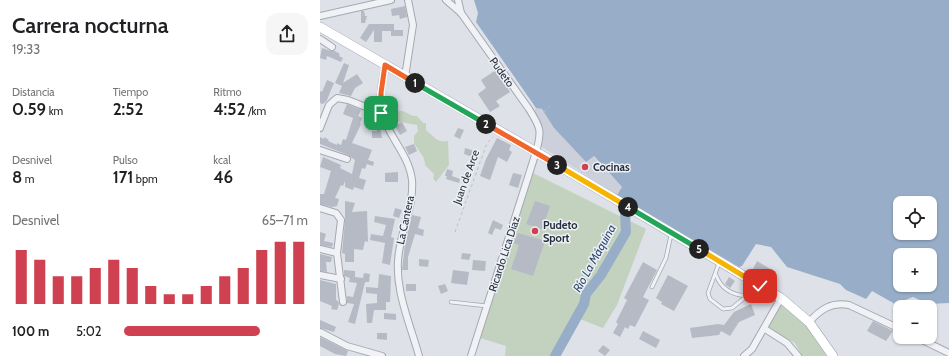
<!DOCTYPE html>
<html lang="es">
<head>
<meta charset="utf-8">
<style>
  body { margin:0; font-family:Cabin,sans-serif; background:#f6f6f6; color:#202124; height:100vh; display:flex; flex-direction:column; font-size:15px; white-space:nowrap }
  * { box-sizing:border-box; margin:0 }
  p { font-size:13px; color:#757577 }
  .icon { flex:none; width:22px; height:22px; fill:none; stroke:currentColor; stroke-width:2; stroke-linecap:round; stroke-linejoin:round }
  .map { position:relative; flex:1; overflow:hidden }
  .panel { display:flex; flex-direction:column; background:#fff; width:320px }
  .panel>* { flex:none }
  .fabs { position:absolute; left:573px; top:196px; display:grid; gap:8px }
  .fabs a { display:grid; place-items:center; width:44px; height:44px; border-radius:8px; background:#fff; box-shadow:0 1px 3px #0004; font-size:20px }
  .pin { position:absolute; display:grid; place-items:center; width:34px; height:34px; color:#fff; margin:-17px; border-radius:8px; box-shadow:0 2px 6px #0006 }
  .km { position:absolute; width:20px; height:20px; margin:-10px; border-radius:50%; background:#222; color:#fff; font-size:11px; line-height:20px; text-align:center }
  .round { display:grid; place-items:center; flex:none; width:42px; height:42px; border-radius:12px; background:#f6f6f6 }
  .summary { display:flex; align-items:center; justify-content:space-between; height:68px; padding:0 12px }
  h1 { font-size:22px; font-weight:600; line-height:30px }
  .metrics { display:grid; grid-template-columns:repeat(3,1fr); gap:6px; height:68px; padding:4px 12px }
  .metrics div { display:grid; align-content:center }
  .metrics b { font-size:17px; font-weight:600 }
  .metrics small { font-size:11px; font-weight:400 }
  .metrics p { font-size:11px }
  .chart { height:112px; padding:8px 12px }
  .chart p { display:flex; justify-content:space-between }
  .chart svg { width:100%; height:72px; margin-top:4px; stroke:#cf4050; stroke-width:6 }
  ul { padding:0 12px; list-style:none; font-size:13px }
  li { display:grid; grid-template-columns:64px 48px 1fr; align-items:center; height:30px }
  li i { height:10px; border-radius:5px; background:#cf4050 }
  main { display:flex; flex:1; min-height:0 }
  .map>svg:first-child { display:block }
</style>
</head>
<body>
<main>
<section class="panel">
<div class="summary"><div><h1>Carrera nocturna</h1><p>19:33</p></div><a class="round"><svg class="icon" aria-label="share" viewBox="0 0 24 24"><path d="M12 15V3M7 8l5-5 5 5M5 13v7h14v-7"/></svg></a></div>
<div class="metrics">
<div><p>Distancia</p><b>0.59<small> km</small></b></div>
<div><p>Tiempo</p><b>2:52</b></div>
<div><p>Ritmo</p><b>4:52<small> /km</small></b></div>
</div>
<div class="metrics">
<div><p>Desnivel</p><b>8<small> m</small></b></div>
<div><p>Pulso</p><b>171<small> bpm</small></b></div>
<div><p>kcal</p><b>46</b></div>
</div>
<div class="chart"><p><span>Desnivel</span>65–71 m</p>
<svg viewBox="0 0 160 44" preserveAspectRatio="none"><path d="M5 44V11M15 44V17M25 44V27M35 44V27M45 44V22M55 44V17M65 44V22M75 44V33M85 44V38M95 44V38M105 44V33M115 44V27M125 44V22M135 44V11M145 44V6M155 44V6"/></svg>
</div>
<ul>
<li><b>100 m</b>5:02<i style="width:74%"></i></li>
</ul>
</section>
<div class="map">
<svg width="629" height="356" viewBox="0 0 629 356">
  <rect width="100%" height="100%" fill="#dee1e8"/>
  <polygon fill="#ccd0da" points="216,108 222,109 234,128 266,162 273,156 302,187 297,195 222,147 211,117"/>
  <g fill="#c3d2bf">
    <path d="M83 111 93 116H97L103 123H106V130C114 137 118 143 128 141L129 165 116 182 113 178 114 174 105 165 104 158 94 143V136L98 131 97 125 69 120 65 112Z"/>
    <polygon points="213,173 326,229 297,305 283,328 260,319 240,356 185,356 186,346 157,337 203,192"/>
    <polygon points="462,303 481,319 509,356 482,356 475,343 448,328"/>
  </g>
  <path fill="#98aec8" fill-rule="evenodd" d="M154 0H629V303L609 304 593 297 575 304 552 291 546 299 526 290 520 284 467 267 451 247 436 244 422 266 419 267 297 195 302 187 274 156 266 162 234 128 222 109 216 108 156 22 158 13ZM580 203H610V233H580ZM580 255H610V285H580Z"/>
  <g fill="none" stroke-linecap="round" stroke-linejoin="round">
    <polyline stroke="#98aec8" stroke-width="10" points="235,356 264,304 266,294 281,275 306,232 305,213"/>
  </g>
  <g fill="#b5bac4">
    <polygon points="85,6 87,17 80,19 79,15 72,16 71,9"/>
    <polygon points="41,11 44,11 45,16 47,16 45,23 41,23"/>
    <polygon points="49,24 74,24 74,30 83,30 83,36 71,36 71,31 62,31 62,42 54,42 54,30 46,42 40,38"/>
    <polygon points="2,48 11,51 15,51 20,54 19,56 23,58 21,62 7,56 6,60 0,58"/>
    <polygon points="24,63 29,65 23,83 37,74 43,83 35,88 31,96 19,93 22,86 15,83"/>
    <polygon points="176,70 190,92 176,101 180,106 170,112 158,94 166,88 161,80"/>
    <polygon points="7,80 14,83 7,100 3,104 0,103 0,91 2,92"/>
    <polygon points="27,104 41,110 38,116 42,118 40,123 41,124 32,143 52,150 48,160 54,162 53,166 47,164 45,169 42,168 39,178 46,180 43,190 34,187 33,190 25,187 25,181 23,186 21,185 15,198 19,199 17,206 12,207 0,204 0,194 4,194 11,171 0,167 3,157 21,165 20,168 32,174 35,160 28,155 0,144 0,137 4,139 4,137 9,140 8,141 17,145 17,143 21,145 23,139 26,140 33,118 23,114"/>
    <polygon points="58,117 62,138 52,138 52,131 57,131 54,118"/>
    <polygon points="82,122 87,131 80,135 75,126"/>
    <polygon points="138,128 144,130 140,139 134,136"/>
    <polygon points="177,138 191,145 189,150 192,152 187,162 178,157 170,180 160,176 166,159"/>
    <polygon points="94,144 97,151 89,155 85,147"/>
    <polygon points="145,148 155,151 153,157 144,154"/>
    <polygon points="127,169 133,171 132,176 140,179 139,183 126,179 127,176 125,176"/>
    <polygon points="78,172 78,182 65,182 65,173"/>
    <polygon points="193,173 202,175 198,188 189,185"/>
    <polygon points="25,201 35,203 32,212 47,211 48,242 45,241 43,250 34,249 34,262 25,262 25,254 22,253 25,221"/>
    <polygon points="215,201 230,206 222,229 206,224"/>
    <polygon points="75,208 82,210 79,218 73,216"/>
    <polygon points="92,215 101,217 98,228 104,230 103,236 95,234 88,257 88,270 82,270 85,244"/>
    <polygon points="55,216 75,219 71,237 74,238 70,265 62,263 65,243 50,240 51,234 63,236 66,225 54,222"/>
    <polygon points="173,220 183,225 181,230 175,228 172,235 168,233"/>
    <polygon points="0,232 6,234 4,241 13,243 12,247 0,245"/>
    <polygon points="198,233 225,241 213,276 191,269 199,245 194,243"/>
    <polygon points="142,253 151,254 149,260 141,259"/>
    <polygon points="0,254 12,257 11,262 6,262 7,272 0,271"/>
    <polygon points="99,259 109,260 108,267 99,266"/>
    <polygon points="153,260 166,261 165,271 152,270"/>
    <polygon points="437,261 455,272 449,280 433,269"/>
    <polygon points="323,262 337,270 323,297 329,300 315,327 310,325 308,329 305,327 300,337 293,333 298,324 296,322 307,300 304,298"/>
    <polygon points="24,270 35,271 35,277 43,278 44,273 50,274 49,282 45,282 35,324 28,322 34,304 27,303 27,296 33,297 37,283 29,282 30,278 24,276"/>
    <polygon points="133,270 149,272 147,285 131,283"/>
    <polygon points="59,274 71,276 70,302 66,302 66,310 54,310 52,323 47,323 46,304 57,303 57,294 46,293 46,287 58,288"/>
    <polygon points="348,275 368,286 354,311 341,304 342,302 336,298"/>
    <polygon points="409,277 415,281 410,288 405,284"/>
    <polygon points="0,280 16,284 16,300 18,301 19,304 17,310 11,309 12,306 0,301"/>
    <rect x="86" y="284" width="10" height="7"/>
    <polygon points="125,284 128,291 121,294 118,286"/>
    <polygon points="431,304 435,315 419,322 410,336 401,331 399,335 372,338 370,328 398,324 404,325 414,312"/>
    <polygon points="64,313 76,314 76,320 64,319"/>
    <polygon points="0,320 16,327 14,332 0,328"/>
    <polygon points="553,321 573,331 566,341 547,331"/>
    <polygon points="323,331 340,340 336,348 319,339"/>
    <polygon points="57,333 67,333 67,340 57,339"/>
    <polygon points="0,337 28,351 26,356 15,354 0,346"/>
    <polygon points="283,345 290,350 285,356 278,351"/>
  </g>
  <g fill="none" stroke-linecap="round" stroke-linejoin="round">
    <g stroke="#a3a8b2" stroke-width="4.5">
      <g id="lane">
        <polyline points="399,263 388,293 390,299 403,309 412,308 438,287"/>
        <path d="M396 275C401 289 412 295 427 296"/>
        <polyline points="332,287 346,258 351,235"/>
        <polyline points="131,302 167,306"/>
      </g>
    </g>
    <g stroke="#a3a8b2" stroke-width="8">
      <g id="street">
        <path d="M126 0 141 13 209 109C221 128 222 131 216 152L151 356"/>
        <polyline points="138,0 141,13"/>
        <polyline points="0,16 71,0"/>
        <polyline points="0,39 12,47"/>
        <path d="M65 65C63 78 58 102 62 114 69 137 89 155 92 180 94 205 82 228 79 252 73 287 90 323 99 356"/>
        <polyline points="85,77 93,25 88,0"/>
        <polyline points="0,128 9,105 17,98 28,100 61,113"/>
        <polyline points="0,150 27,159"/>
        <polyline points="0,208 16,213 21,220 17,253 23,302"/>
        <polyline points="0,249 17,253"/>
        <polyline points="0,275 21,279"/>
        <path d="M489 322C501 309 511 302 529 305L580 329"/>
        <polyline points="445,329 467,343 478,356"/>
        <polyline points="0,332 27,346 62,356"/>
        <polyline points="596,337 629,353"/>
        <polyline points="424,356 432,349 461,298"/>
      </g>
    </g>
    <g stroke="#9da5b3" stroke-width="10">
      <polyline id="primary" points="0,27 216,152 461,298 489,322 513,356"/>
    </g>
    <g stroke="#bcbfc6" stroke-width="1" stroke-dasharray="3 3" stroke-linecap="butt">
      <polyline points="224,112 233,103"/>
      <polyline points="135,232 167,143 173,137"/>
    </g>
    <use href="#lane" stroke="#f0f2f6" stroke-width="3"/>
    <use href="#street" stroke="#f0f2f6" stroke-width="6"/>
    <use href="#primary" stroke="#fff" stroke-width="9"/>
  </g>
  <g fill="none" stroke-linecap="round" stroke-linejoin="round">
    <g stroke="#fff" stroke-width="8">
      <polyline id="split-1" points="61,113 61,93 65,65 95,83"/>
    </g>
    <g stroke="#fff" stroke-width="8">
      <polyline id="split-2" points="95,83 166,124"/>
    </g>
    <g stroke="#fff" stroke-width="8">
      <polyline id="split-3" points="166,124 237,165"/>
    </g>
    <g stroke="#fff" stroke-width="8">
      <polyline id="split-4" points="237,165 308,207"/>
    </g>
    <g stroke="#fff" stroke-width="8">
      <polyline id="split-5" points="308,207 379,249"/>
    </g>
    <g stroke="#fff" stroke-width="8">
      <polyline id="split-6" points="379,249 440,286"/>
    </g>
    <use href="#split-1" stroke="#f0652b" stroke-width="5"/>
    <use href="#split-2" stroke="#22a559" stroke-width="5"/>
    <use href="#split-3" stroke="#f0652b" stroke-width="5"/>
    <use href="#split-4" stroke="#f5b400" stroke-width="5"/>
    <use href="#split-5" stroke="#22a559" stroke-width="5"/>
    <use href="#split-6" stroke="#f5b400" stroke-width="5"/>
  </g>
  <g fill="#cf4050" stroke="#edf0f5" stroke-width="1.5">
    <circle cx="265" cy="167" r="4"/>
    <circle cx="215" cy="231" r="4"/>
  </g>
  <g text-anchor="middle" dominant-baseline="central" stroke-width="3" stroke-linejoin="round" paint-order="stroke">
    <g font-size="11" fill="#272f3e" stroke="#edf0f5">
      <text transform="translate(182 72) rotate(54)">Pudeto</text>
      <text transform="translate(146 177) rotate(-70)">Juan de Arce</text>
      <text transform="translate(85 220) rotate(-78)">La Cantera</text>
      <text transform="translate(184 254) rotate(-72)">Ricardo Lica Díaz</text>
    </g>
    <g font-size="11" font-weight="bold" fill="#272f3e" stroke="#edf0f5" text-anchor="start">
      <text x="273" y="167">Cocinas</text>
      <text x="223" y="225">Pudeto<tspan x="223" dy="13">Sport</tspan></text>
    </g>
    <g font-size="12" font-style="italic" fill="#314c73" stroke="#edf0f5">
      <text transform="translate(274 258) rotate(-61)">Río La Máquina</text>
    </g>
  </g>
</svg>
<div class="fabs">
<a><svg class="icon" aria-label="locate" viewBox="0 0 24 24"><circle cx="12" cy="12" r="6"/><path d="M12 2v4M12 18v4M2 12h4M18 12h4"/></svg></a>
<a>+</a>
<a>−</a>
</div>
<div class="pin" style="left:61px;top:113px;background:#1e9e55"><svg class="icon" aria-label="arrive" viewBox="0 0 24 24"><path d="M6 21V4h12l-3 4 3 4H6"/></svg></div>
<div class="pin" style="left:440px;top:286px;background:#d93025"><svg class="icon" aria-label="check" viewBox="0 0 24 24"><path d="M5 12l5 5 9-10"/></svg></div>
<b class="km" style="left:95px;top:83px">1</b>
<b class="km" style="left:166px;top:124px">2</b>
<b class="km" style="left:237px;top:165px">3</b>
<b class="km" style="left:308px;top:207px">4</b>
<b class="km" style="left:379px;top:249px">5</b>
</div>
</main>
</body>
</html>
